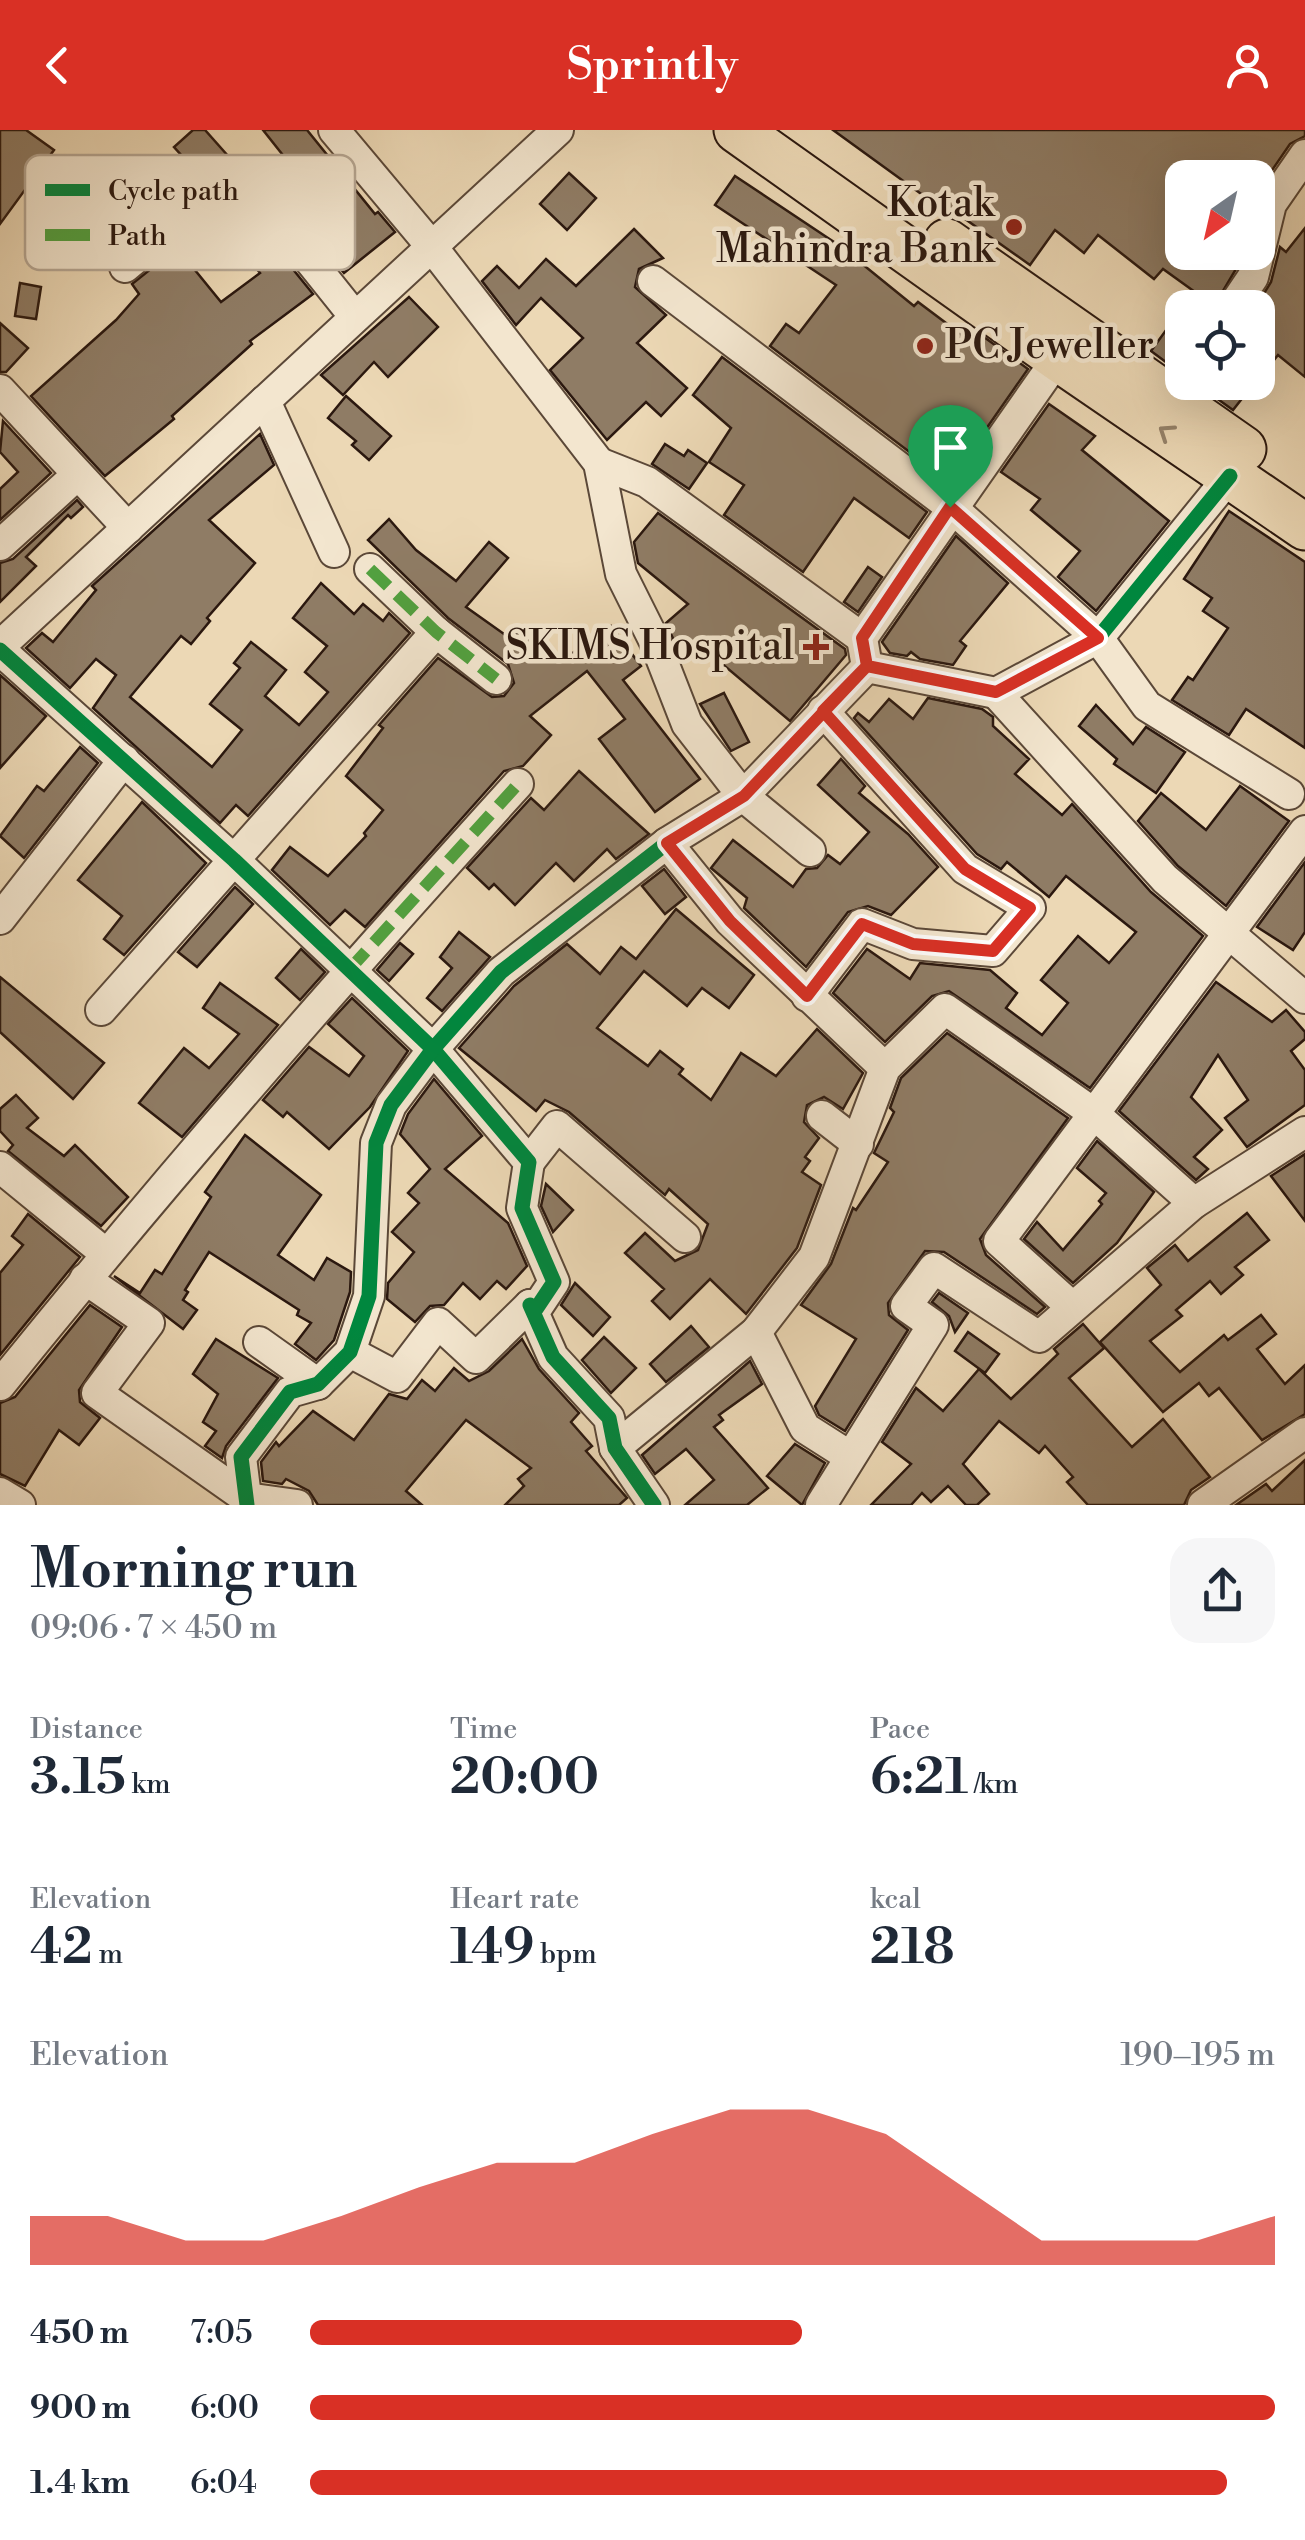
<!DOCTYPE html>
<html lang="en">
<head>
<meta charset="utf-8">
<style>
  body { margin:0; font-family:"Libre Bodoni",serif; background:#f6f6f7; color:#1f2937; height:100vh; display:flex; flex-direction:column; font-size:38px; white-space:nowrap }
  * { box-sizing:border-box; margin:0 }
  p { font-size:32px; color:#747a83 }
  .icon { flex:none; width:55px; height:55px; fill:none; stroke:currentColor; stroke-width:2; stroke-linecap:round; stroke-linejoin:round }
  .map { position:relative; height:1375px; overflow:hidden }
  .details { display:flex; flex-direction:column; background:#fff; flex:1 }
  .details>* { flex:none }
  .needle { width:65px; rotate:214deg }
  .buttons { position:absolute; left:1165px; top:30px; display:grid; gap:20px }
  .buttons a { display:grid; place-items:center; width:110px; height:110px; border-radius:20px; background:#fff; box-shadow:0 10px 40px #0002; font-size:50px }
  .pin { position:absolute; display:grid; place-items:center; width:85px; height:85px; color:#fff; margin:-102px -42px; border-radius:50% 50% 50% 0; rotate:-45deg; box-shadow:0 0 10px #0007 }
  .pin .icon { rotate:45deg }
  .round { display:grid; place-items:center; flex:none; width:105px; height:105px; border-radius:30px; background:#f6f6f7 }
  .head { display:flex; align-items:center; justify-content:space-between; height:170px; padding:0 30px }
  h1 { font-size:55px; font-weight:600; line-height:75px }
  .stats { display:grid; grid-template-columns:repeat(3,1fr); gap:15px; height:170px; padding:10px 30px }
  .stats div { display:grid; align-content:center }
  .stats b { font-size:50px; font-weight:600 }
  .stats small { font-size:28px; font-weight:400 }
  .stats p { font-size:28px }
  .chart { height:280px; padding:20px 30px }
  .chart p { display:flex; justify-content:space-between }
  .chart svg { width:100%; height:180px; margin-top:10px; fill:#d93025; opacity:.7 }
  ul { padding:0 30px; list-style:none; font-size:32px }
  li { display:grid; grid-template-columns:160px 120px 1fr; align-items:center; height:75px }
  li i { height:25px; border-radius:12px; background:#d93025 }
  header { display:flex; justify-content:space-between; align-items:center; height:130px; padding:0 30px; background:#d93025; color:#fff; font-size:45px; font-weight:600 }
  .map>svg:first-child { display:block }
</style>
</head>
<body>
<header><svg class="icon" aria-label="back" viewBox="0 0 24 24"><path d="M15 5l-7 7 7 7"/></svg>Sprintly<svg class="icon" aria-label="person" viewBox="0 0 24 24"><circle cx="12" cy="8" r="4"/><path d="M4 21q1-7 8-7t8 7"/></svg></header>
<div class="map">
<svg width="1305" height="1375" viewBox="0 0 1305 1375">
  <rect width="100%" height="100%" fill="#ecd8b5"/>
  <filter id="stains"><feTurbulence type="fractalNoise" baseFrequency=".002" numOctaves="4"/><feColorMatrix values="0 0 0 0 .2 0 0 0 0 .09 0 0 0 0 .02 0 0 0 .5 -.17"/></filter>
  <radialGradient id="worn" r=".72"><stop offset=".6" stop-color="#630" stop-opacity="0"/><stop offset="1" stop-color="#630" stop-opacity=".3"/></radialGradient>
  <g fill="#8f7c65" stroke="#2b180f" stroke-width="2.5">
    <polygon points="0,0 26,0 54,20 0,94"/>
    <polygon points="193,0 205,0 229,27 202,48 174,17"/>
    <polygon points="263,0 307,0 375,84 378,82 395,102 344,143 327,122 347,106"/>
    <polygon points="833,0 1305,0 1305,6 1290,14 1268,46 1245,34 1234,48 1182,48 1182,122 1240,122 1236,139 1213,178 1183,178 1195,162 1163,139 1154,149 1098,105 1084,123 1055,100 1030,135 958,84 953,87"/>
    <polygon points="569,43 596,68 567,100 540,74"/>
    <polygon points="735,46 840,116 914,176 918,172 970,211 977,202 1028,239 949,352 770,216 786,194 799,203 836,155 715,75"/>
    <polygon points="236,69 313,164 250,211 252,214 172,286 174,289 105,346 31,266 116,190 139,164 132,154 177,118 221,172 260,143 216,85"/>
    <polygon points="1305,98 1305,247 1278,225 1258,250 1255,178 1271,152 1280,117 1286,122"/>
    <polygon points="634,99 663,128 639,139 635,157 666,185 637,213 687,258 661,286 646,272 607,310 550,240 583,208 541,168 516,195 482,151 497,136 519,158 546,129 576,156"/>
    <polygon points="20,153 41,157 36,189 15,186"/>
    <polygon points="409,167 438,197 388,247 374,232 343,265 321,245"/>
    <polygon points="1182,178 1182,244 1151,221"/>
    <polygon points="0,193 28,218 6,242 0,242"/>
    <polygon points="722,227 927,382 909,408 854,368 803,442 724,385 744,355 709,332 731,298 693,265"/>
    <polygon points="1194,252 1255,252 1233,280"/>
    <polygon points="346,266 391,306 369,330 352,315 356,311 328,288"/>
    <polygon points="1049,274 1095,306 1082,320 1169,391 1096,481 1058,447 1080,421 1031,380 1040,369 1001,342"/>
    <polygon points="3,291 51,343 0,390 0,359 18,342 0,322"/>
    <polygon points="260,304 274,335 209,390 255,433 207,488 210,491 191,514 181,506 130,567 212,637 242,600 210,574 240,538 234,533 251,512 286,540 265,566 299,595 328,562 305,542 327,516 293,488 321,453 354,484 363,474 383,491 389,483 410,503 248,686 236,675 220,693 93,578 116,545 96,529 70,558 26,518 42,503 53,512 96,460 92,456"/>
    <polygon points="665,314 684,326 688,320 707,333 689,359 652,334"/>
    <polygon points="77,370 83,377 71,388 68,385 26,427 36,436 0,472 0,433 13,429"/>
    <polygon points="1229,381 1305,432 1305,618 1246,579 1229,605 1172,570 1188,547 1193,550 1228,498 1203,481 1212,468 1184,449"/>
    <polygon points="658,383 845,519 846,525 790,591 700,515 686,526 676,515 666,493 688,474 638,433 634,412"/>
    <polygon points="389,389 416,420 456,451 489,412 508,428 466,477 511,509 523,496 561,531 611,496 641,536 623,550 700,649 655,682 599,609 625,589 587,541 530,586 551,605 523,636 504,641 365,797 345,780 330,795 272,740 290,717 328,746 366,706 364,703 383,680 346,646 383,598 379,595 438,528 492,567 504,566 514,553 508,534 448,488 368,410"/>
    <polygon points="956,406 1008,453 960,511 966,516 953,535 920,529 911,522 907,526 890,523 882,512"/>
    <polygon points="868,437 882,447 858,482 844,472"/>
    <polygon points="0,545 46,586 0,638"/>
    <polygon points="724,563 749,612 731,621 700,574"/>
    <polygon points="928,568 982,579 993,587 993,596 1029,629 1015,644 1062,685 1072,674 1151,762 1203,806 1090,958 949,861 932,866 885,912 833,863 867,819 910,849 920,833 990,840 1017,863 1006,878 1042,905 1068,873 1041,850 1078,806 1109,833 1136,802 1066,746 1049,767 1007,732 1001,739 977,724 854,588 858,583 869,592 889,569 913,589"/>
    <polygon points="1096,575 1133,614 1146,597 1185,622 1156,663 1114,634 1117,629 1079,596"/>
    <polygon points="80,617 98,633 24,728 0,706 37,656 44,661"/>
    <polygon points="841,629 865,656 859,663 908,704 938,737 891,785 868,776 848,782 806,837 744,778 747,768 711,738 733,710 793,757 806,739 817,738 828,725 840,734 869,702 818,655"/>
    <polygon points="579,641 649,704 616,729 607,719 574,751 556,733 515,775 494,754 489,759 467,738 531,668 544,680"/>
    <polygon points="1240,656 1289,691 1226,776 1178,736 1138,691 1161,663 1206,700"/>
    <polygon points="142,672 206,733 124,825 104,809 122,786 78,750"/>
    <polygon points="1305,732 1305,802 1293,820 1257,797"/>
    <polygon points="664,739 686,767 665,784 642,756"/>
    <polygon points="235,757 253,774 197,837 178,822"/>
    <polygon points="676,779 754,845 729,878 702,858 687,876 644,841 597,898 648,936 660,921 683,939 679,944 711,970 741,923 776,946 817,899 863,943 843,979 824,967 807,975 804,992 819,1008 805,1027 810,1031 802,1042 821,1055 797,1118 746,1184 710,1149 670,1189 652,1171 664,1159 625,1123 645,1103 675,1131 698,1120 708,1094 669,1059 665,1065 569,982 545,970 536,981 459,918 514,856 567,814 600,844 621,817 636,829"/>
    <polygon points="459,802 490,827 442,881 427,868 452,838 440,827"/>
    <polygon points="400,813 413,824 389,851 377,840"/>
    <polygon points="301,819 325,842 300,870 276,848"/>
    <polygon points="0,847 104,933 73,969 0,902"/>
    <polygon points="1216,852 1272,892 1286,880 1305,902 1305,909 1291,921 1305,940 1305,975 1247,1017 1225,988 1248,970 1218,925 1191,967 1222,1000 1194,1027 1208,1039 1196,1050 1119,981"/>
    <polygon points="220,853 278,895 182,1007 139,973 184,918 209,938 239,904 203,878"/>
    <polygon points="352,868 408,921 370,977 329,1019 287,982 283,987 263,970 309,917 349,946 364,926 328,894"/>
    <polygon points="947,903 1068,988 980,1109 986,1125 1045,1177 1037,1184 944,1122 925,1121 888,1173 889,1185 908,1200 845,1301 819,1285 815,1276 856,1209 801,1175 831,1134 853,1078 856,1080 888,1032 874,1023 894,982 890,978 901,948"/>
    <polygon points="434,949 482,1006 445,1039 508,1093 527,1136 506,1159 497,1151 480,1169 463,1153 444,1175 430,1176 415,1192 387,1169 388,1153 414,1122 392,1102 419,1073 408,1063 430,1039 400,1004 408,984"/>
    <polygon points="16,965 38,988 27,998 64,1026 75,1015 128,1067 101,1096 8,1021 13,1015 0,1001 0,979"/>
    <polygon points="245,1005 321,1065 278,1125 314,1150 327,1128 351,1142 350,1162 334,1210 316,1230 295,1214 311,1193 297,1185 299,1180 209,1122 185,1160 188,1162 183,1170 197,1180 183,1199 114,1146 140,1163 155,1140 162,1144 211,1067 205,1062"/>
    <polygon points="1097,1011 1154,1062 1117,1113 1073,1153 1024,1109 1037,1092 1063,1120 1102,1074 1099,1071 1106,1063 1077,1038"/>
    <polygon points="1305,1024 1305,1091 1271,1046"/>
    <polygon points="546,1054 573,1080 553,1102 541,1076"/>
    <polygon points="1247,1083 1269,1110 1235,1137 1243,1145 1221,1164 1210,1151 1176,1180 1182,1186 1150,1211 1180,1242 1224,1205 1228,1210 1261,1185 1276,1204 1257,1219 1285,1254 1305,1235 1305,1284 1262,1310 1219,1258 1209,1266 1199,1253 1163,1282 1100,1212 1161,1155 1147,1138 1175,1115 1188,1131"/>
    <polygon points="28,1084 80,1127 0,1225 0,1143 23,1115 12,1106"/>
    <polygon points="575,1153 610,1187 593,1206 561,1175"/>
    <polygon points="939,1163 968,1183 955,1202 949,1186 932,1172"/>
    <polygon points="90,1175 122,1197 79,1260 80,1272 100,1288 79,1315 59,1300 25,1356 0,1344 0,1273 15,1267"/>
    <polygon points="1083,1194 1104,1218 1069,1248 1132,1317 1163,1289 1210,1347 1191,1360 1184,1375 1088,1375 1067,1352 1073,1347 1045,1316 1039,1323 999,1291 963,1334 989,1364 977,1375 966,1375 948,1356 931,1372 922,1363 911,1375 871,1375 911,1334 882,1312 916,1258 943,1281 979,1239 1011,1269 1058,1224 1054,1219"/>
    <polygon points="691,1196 709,1217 666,1252 650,1234"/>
    <polygon points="968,1202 999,1224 985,1243 955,1221"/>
    <polygon points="604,1207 636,1238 611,1263 582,1230"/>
    <polygon points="216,1209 278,1248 226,1316 222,1328 205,1316 216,1301 203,1292 218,1264 193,1244"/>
    <polygon points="522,1209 539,1239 579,1283 571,1292 592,1316 586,1321 627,1368 619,1375 505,1375 524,1356 518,1349 531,1338 466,1290 406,1361 422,1375 318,1375 309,1361 286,1349 282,1354 263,1351 261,1332 276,1312 279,1316 313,1281 354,1310 389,1264 407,1269 422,1250 435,1261 454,1238 469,1251 489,1241"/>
    <polygon points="750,1231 762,1254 719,1285 723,1290 714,1297 768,1358 747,1375 685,1375 714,1350 686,1319 655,1344 642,1325"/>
    <polygon points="795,1314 825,1333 802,1375 767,1346"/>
    <polygon points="1305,1330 1305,1375 1236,1375 1266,1354 1272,1361"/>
  </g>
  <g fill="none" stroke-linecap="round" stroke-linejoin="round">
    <g stroke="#5b4838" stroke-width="34">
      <g id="minor">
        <polyline points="334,0 432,117 599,333 621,444 655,512 687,594 743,666 810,721"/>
        <polyline points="125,137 239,42 355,187"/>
        <polyline points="653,151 951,377 1098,508 1147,576 1289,664"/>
        <polyline points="1232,178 1253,147 1271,74 1305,25"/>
        <polyline points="0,260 128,398"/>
        <polyline points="265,271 334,422"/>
        <polyline points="599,333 647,352 862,508"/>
        <polyline points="0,415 76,346"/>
        <polyline points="370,439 436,502 496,549"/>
        <polyline points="0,516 558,0"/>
        <polyline points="0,520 234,730 433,919 529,1032 522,1078 554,1152 536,1179 530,1175 553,1227 609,1288 615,1318 654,1375"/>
        <polyline points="867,537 862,508 1058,228"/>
        <polyline points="996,563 1165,749 1305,868"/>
        <polyline points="667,713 730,791 885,938"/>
        <polyline points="0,789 124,630"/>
        <polyline points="807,866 862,794 913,814 993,821 1030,778 965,739 823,581"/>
        <polyline points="101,880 436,502"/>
        <polyline points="822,986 858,1014"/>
        <polyline points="529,1032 557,996 685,1107"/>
        <polyline points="0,1037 105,1123"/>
        <polyline points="85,1149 149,1193 97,1263 246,1368 297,1375"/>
        <polyline points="1072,1177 999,1111 1305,701"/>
        <polyline points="756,1202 805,1298 849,1326"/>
        <polyline points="259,1212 318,1254"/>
        <polyline points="350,1222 397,1247 438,1193 476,1228 530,1175"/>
        <path d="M0 1255C166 1049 340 850 518 654"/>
        <polyline points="615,1318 756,1202 814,1127 885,938 945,879 1092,982 1194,1073"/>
        <polyline points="0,1363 20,1375"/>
        <polyline points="247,1375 241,1327 290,1262 318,1254 350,1222 369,1166 376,1013 391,975 433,919 501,842 667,713 743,666 867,537 996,563 1098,508 1230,346"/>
        <polyline points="821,1375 933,1195 906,1176 934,1138 1039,1207 1194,1073 1305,1002"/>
        <polyline points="1203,1375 1305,1303"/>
      </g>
    </g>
    <g stroke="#2b180f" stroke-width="49">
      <g id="highway">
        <polyline points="737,0 1058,228 1305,397"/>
        <polyline points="947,112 1243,319"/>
      </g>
    </g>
    <use href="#minor" stroke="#f3e6cf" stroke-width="30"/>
    <use href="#highway" stroke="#ecd8b5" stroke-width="45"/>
    <g stroke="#51a13f" stroke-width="12" stroke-dasharray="25 12" stroke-linecap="butt">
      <polyline points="370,439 436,502 496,549"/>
      <polyline points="349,840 518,654"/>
    </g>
    <g stroke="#f3e6cf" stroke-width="21">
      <g id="cycleway">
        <polyline points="0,520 234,730 433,919 529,1032 522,1078 554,1152 536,1179 530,1175 553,1227 609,1288 615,1318 654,1375"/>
        <polyline points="247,1375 241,1327 290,1262 318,1254 350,1222 369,1166 376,1013 391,975 433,919 501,842 667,713 743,666 867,537 996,563 1098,508 1230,346"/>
      </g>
    </g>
    <use href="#cycleway" stroke="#00873e" stroke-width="15"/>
  </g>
  <defs><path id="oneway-chevron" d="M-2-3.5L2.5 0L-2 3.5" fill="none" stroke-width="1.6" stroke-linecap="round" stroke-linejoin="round" transform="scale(2.5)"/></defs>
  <use stroke="#95826a" href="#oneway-chevron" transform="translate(1166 302) rotate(-146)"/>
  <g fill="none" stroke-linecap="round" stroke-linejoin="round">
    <g stroke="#fff" stroke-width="20">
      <polyline id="route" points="950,377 862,508 867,536 744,666 667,713 730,791 807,866 862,794 913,814 993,821 1030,778 965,739 823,581 867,536 996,562 1098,508 950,377"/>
    </g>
    <use href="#route" stroke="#d93025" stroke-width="12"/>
  </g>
  <g fill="#8f2418" stroke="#f3e6cf" stroke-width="4">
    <circle cx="1014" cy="97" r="10"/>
    <circle cx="925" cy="216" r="10"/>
    <path d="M811 502h10v10h10v10h-10v10h-10v-10h-10v-10h10z"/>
  </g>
  <g text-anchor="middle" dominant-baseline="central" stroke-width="9" stroke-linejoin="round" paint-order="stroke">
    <g font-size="40" fill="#2b180f" stroke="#f3e6cf" text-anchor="end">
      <text x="994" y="74">Kotak<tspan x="994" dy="46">Mahindra Bank</tspan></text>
      <text x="945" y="216" text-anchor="start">PC Jeweller</text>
      <text x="794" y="517">SKIMS Hospital</text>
    </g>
  </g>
  <rect x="25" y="25" width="330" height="115" rx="15" fill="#f3e6cf" stroke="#b7a895" stroke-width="2.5"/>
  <rect x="45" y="54" width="45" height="12" fill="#00873e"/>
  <rect x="45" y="99" width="45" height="12" fill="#51a13f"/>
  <g font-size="28" fill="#2b180f">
    <text x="108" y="70">Cycle path</text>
    <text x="108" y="115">Path</text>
  </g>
  <rect width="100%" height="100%" filter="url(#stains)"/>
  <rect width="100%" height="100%" fill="url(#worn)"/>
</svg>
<div class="buttons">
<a><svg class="needle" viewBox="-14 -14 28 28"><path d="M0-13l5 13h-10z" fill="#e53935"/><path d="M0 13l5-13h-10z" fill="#747a83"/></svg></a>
<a><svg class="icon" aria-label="locate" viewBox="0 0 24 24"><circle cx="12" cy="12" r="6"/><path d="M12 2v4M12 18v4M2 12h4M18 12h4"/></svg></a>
</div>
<div class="pin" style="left:950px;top:377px;background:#1e9e55"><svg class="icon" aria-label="arrive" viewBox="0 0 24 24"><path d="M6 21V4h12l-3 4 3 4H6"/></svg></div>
</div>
<section class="details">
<div class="head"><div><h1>Morning run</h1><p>09:06 · 7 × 450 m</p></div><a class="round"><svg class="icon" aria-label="share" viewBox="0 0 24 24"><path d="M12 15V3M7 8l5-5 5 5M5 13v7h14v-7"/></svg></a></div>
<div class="stats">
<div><p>Distance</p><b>3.15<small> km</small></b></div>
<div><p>Time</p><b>20:00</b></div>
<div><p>Pace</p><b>6:21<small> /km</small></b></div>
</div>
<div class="stats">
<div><p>Elevation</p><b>42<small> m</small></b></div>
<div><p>Heart rate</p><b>149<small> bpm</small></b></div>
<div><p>kcal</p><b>218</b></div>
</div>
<div class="chart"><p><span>Elevation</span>190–195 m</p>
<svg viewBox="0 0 160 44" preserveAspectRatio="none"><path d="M0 44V32L10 32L20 38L30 38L40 32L50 25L60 19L70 19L80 12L90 6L100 6L110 12L120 25L130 38L140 38L150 38L160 32V44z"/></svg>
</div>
<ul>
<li><b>450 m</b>7:05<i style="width:51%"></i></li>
<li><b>900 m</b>6:00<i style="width:100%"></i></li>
<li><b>1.4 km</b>6:04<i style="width:95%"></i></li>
</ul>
</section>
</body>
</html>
